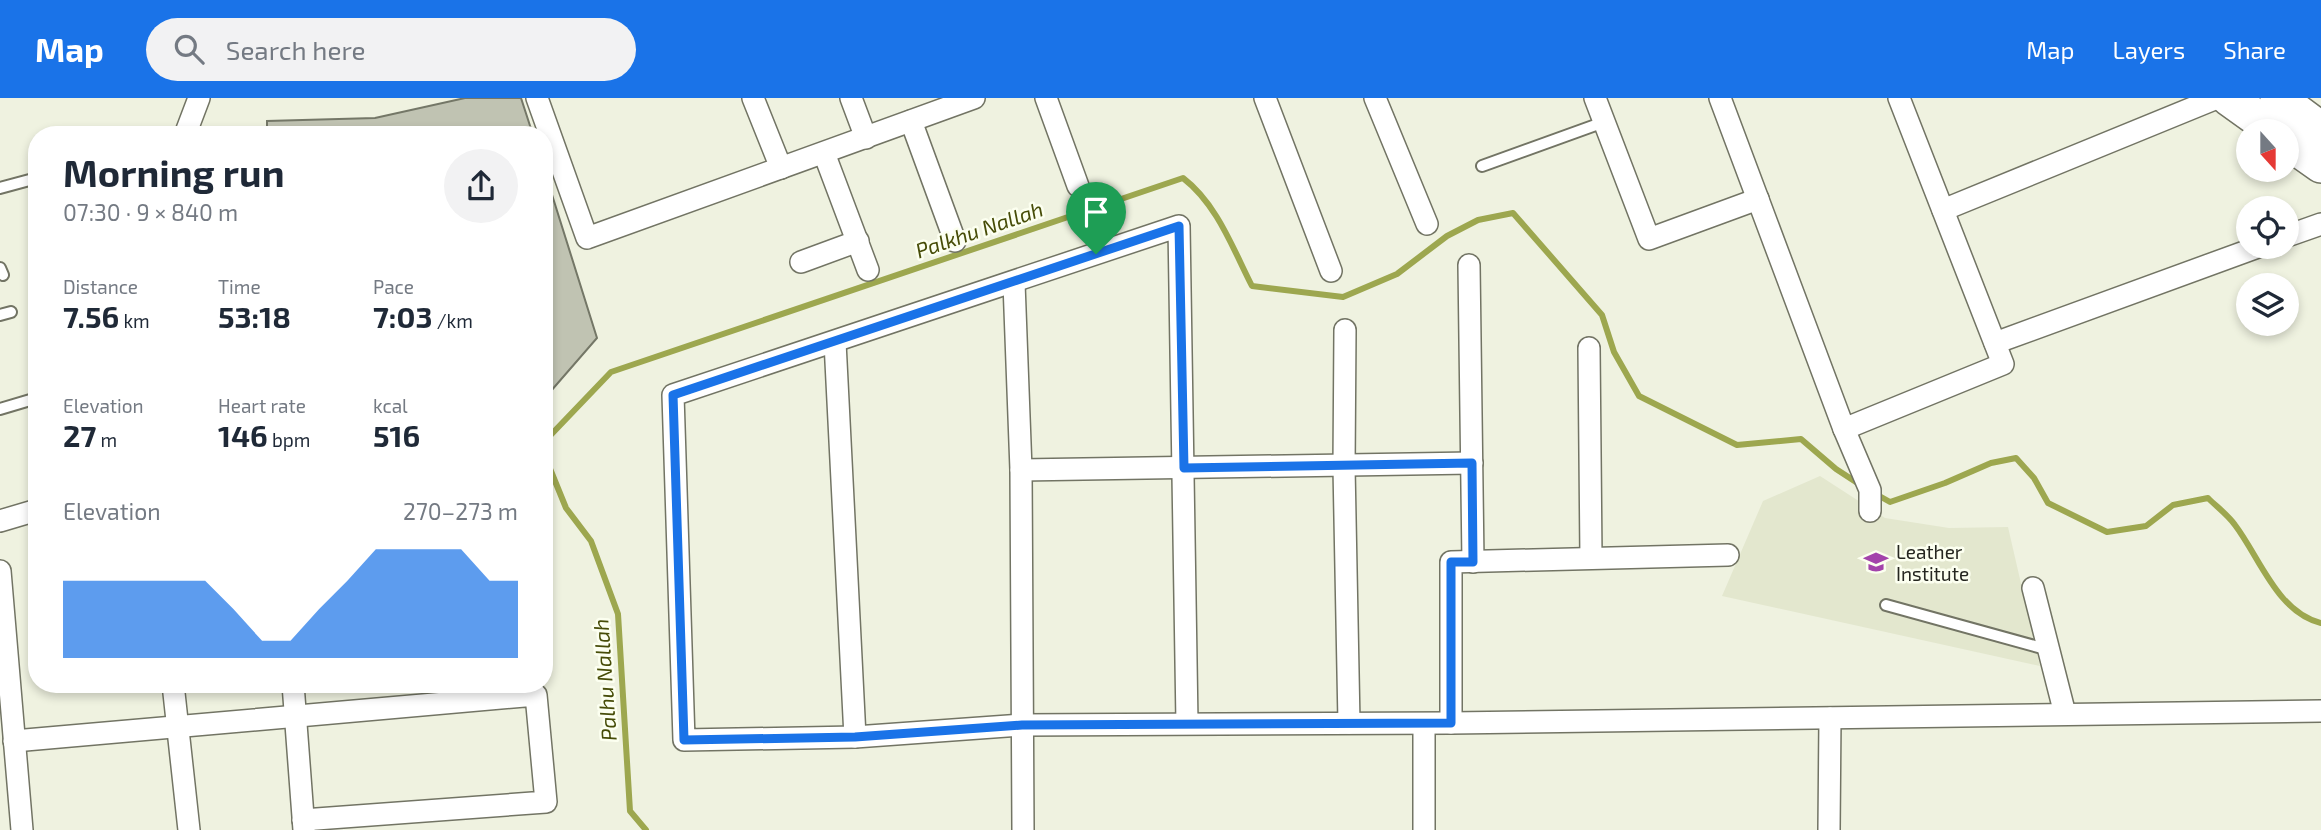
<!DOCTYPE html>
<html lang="en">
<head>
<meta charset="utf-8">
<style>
  body { margin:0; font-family:"Exo 2",sans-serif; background:#f2f2f3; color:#1f2937; height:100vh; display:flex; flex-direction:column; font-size:26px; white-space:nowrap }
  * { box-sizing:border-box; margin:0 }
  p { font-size:23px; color:#747a83 }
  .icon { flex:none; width:38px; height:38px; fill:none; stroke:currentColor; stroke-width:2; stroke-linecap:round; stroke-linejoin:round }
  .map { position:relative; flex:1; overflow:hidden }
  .side { position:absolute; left:28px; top:28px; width:525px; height:567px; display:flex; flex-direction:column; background:#fff; border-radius:28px; box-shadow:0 4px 10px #0003 }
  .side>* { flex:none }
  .needle { width:46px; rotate:159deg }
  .buttons { position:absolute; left:2236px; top:21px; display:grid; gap:14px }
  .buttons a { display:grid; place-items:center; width:63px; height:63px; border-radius:50%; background:#fff; box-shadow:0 4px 10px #0003; font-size:35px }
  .pin { position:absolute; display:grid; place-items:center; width:60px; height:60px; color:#fff; margin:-72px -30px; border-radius:50% 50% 50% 0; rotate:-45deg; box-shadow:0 0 7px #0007 }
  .pin .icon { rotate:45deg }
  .round { display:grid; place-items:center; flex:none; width:74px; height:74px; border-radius:37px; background:#f2f2f3 }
  .summary { display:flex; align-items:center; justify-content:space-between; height:119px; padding:0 35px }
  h1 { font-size:38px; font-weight:700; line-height:52px }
  .metrics { display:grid; grid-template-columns:repeat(3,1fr); gap:10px; height:119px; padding:7px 35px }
  .metrics div { display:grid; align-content:center }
  .metrics b { font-size:30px; font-weight:700 }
  .metrics small { font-size:19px; font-weight:400 }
  .metrics p { font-size:19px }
  .chart { height:196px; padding:14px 35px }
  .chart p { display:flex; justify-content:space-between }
  .chart svg { width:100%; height:126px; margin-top:7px; fill:#1a73e8; opacity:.7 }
  header { display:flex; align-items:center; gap:42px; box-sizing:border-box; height:98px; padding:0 35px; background:#1a73e8; color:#fff }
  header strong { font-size:33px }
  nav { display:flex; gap:38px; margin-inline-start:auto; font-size:24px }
  .search { width:490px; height:63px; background:#f2f2f3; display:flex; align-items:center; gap:18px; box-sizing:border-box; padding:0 24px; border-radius:38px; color:#747a83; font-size:26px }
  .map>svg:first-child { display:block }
</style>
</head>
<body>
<header>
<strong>Map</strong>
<div class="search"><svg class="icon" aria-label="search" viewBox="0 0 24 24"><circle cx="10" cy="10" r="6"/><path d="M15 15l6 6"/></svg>Search here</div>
<nav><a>Map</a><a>Layers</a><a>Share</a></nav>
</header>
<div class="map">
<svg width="2321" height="732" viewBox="0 0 2321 732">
  <rect width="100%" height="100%" fill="#eff2e0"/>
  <polygon fill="#e3e7ce" points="1820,378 1885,420 1949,430 2008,429 2040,568 1722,498 1763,403"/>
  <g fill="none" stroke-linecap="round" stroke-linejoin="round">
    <g stroke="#9da74f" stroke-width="6">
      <path d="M544 344 611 274 1183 80C1217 106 1233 151 1252 188L1343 199 1397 176 1447 138 1478 122 1513 115 1602 217 1614 254 1639 298 1737 347 1801 341 1836 371 1859 386"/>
      <polyline points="544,356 566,410 591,443 618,516 630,713 646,732"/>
      <path d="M1874 395 1890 404 1945 385 1991 365 2016 360 2034 380 2048 405 2107 434 2146 428 2173 407 2208 400C2217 409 2228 417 2235 427 2260 460 2277 514 2321 525"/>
    </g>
  </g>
  <g fill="#c0c3b2" stroke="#747767" stroke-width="2">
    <polygon points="465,0 521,0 533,37 267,37 267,23 375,20"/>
    <polygon points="548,84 597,240 544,301 544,85"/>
  </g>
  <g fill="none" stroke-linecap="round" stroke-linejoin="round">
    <g stroke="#727464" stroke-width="14">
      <g id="lane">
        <polyline points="1482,68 1604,24"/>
        <polyline points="0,90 37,80"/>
        <polyline points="0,170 3,177"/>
        <polyline points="0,217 11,214"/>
        <polyline points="0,311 37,300"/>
        <polyline points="1886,507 2049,552"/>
      </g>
    </g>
    <g stroke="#727464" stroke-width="24">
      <g id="street">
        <polyline points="537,0 587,140 974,0"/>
        <polyline points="753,0 781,70"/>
        <polyline points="851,0 866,40"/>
        <polyline points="1046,0 1078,88"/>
        <polyline points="1265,0 1331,173"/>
        <polyline points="1375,0 1427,126"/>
        <polyline points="1595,0 1649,141 1758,101"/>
        <polyline points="1720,0 1844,331 1870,392 1870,413"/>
        <polyline points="911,23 955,143"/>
        <polyline points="185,37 199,0"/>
        <polyline points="824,55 868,172"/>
        <polyline points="1943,112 2217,0"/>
        <polyline points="2287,138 2321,126"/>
        <polyline points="801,164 858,143"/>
        <polyline points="1469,167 1473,464"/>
        <polyline points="1014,185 1021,372 1023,732"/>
        <polyline points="1345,232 1344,369 1349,625"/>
        <polyline points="835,244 855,639"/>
        <polyline points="1995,245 2258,149"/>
        <polyline points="1589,250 1591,460"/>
        <polyline points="1844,331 2003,266 1899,0"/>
        <polyline points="1021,372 1472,365"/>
        <polyline points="0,423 37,412"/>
        <polyline points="0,473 22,732"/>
        <polyline points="2033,490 2065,616"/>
        <polyline points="173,586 189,732"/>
        <polyline points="293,586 304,732"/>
        <polyline points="1187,625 1179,128 673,297 684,642 855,639 1022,627 1451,625 2321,613"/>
        <polyline points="1451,625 1451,464 1728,457"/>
        <polyline points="1424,626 1424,732"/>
        <polyline points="14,643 536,597 546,704 303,722"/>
        <polyline points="1829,732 1830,620"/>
      </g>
    </g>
    <g stroke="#727464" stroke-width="38">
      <g id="primary">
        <polyline points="2229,0 2275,33"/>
        <polyline points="2278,0 2321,32"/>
        <polyline points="2287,43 2321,67"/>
      </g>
    </g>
    <use href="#lane" stroke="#fff" stroke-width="10"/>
    <use href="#street" stroke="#fff" stroke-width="21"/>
    <use href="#primary" stroke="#fff" stroke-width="35"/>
  </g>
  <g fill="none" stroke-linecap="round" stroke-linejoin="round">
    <g stroke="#fff" stroke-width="14">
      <polygon id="route" points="1179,128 1184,370 1472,365 1473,464 1451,464 1451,625 1022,627 855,639 684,642 673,297"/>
    </g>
    <use href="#route" stroke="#1a73e8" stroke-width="9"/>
  </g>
  <defs>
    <g id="university-bare" transform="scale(1.89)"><path d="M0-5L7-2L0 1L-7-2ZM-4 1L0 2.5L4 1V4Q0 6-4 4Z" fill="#a343ab" stroke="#fcfff0" stroke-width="2.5" paint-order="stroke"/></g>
  </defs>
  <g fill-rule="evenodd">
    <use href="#university-bare" x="1876" y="464"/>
  </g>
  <g text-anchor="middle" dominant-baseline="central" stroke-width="5" stroke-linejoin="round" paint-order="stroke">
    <g font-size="19" fill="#252620" stroke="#fcfff0" text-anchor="start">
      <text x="1896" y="453">Leather<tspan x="1896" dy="22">Institute</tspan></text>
    </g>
    <g font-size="21" font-style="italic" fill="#464c07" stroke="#fcfff0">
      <text transform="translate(979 131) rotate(-19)">Palkhu Nallah</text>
      <text transform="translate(604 582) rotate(-94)">Palhu Nallah</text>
    </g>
  </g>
</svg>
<div class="buttons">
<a><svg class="needle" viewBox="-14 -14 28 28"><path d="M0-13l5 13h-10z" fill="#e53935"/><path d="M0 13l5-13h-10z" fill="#747a83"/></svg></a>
<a><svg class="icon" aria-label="locate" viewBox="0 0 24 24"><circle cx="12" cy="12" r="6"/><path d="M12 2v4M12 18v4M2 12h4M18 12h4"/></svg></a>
<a><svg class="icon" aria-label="layers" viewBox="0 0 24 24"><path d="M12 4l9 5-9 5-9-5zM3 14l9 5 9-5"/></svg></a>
</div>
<div class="pin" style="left:1096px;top:156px;background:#1e9e55"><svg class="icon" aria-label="arrive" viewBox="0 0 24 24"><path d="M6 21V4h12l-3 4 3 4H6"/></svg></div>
<section class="side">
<div class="summary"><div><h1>Morning run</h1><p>07:30 · 9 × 840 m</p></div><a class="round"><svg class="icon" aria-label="share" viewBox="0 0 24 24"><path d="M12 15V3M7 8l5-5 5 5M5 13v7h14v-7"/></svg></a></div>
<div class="metrics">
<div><p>Distance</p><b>7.56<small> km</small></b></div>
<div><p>Time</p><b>53:18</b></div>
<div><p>Pace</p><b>7:03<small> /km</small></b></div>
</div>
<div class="metrics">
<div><p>Elevation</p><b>27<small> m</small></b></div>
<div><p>Heart rate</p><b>146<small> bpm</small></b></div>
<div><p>kcal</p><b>516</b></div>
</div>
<div class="chart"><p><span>Elevation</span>270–273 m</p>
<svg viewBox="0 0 160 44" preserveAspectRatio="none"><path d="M0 44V17L10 17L20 17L30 17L40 17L50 17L60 27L70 38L80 38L90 27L100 17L110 6L120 6L130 6L140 6L150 17L160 17V44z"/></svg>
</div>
</section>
</div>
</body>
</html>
